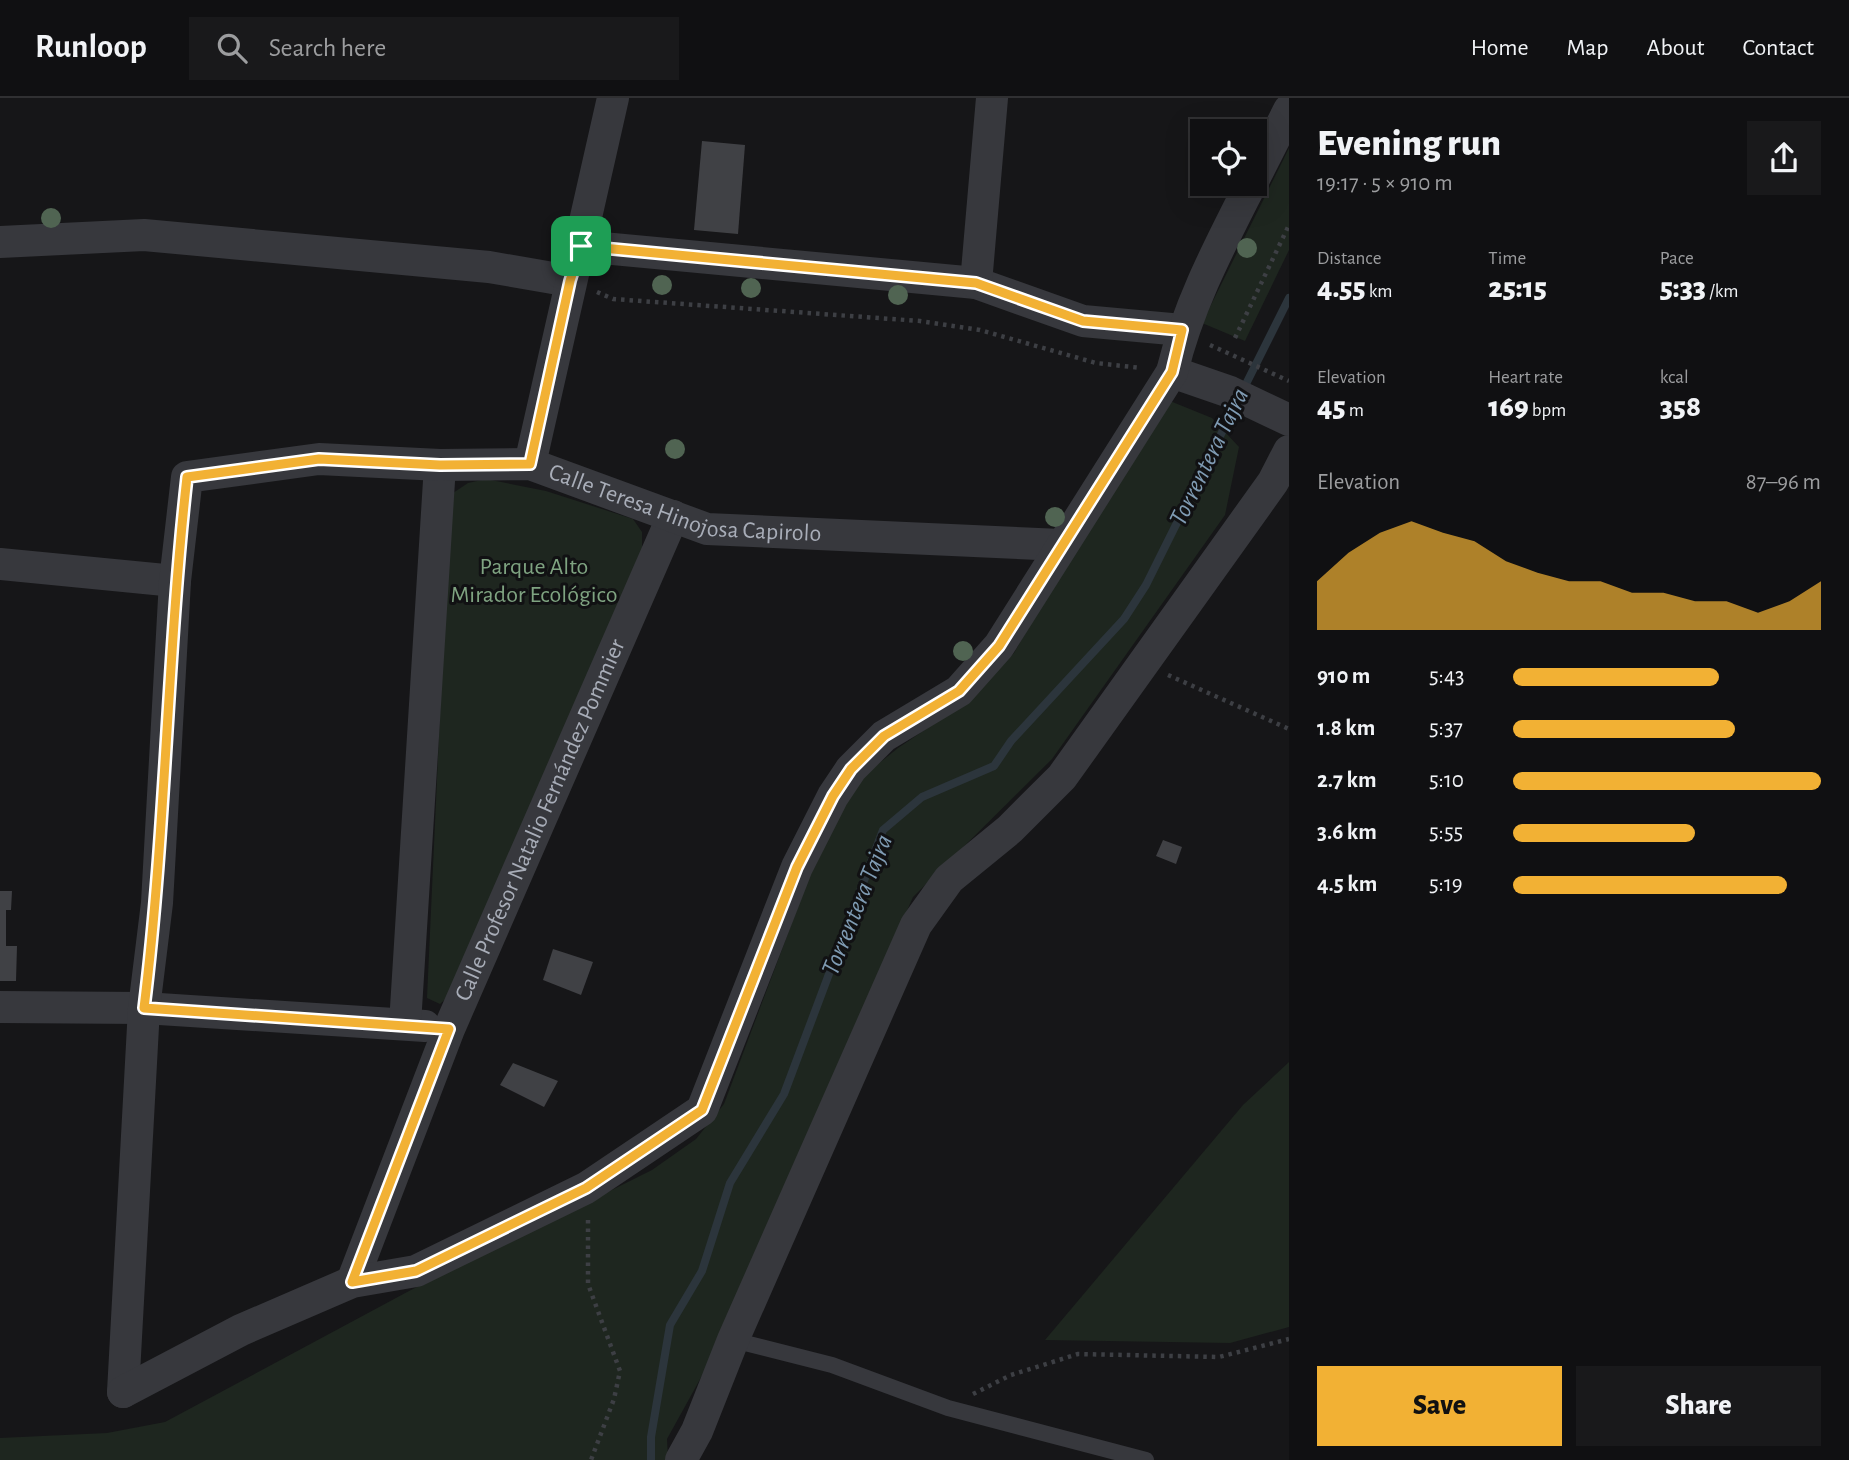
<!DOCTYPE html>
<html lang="en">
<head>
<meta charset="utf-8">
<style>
  body { margin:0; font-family:"Alegreya Sans",sans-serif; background:#19191b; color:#f1f3f6; height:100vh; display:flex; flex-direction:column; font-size:26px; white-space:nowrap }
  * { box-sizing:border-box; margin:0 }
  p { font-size:23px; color:#9c9d9f }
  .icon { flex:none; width:38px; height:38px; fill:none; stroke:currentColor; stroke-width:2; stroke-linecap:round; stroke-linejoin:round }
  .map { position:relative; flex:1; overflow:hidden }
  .panel { display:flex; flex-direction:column; background:#101012; width:560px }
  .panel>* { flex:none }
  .fabs { position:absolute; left:1190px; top:21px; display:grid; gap:14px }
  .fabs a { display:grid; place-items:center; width:77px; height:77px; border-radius:0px; background:#101012; box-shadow:0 7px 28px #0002,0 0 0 2px #303032; font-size:35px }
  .pin { position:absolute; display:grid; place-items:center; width:60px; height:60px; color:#fff; margin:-30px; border-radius:14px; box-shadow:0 4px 10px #0006 }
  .round { display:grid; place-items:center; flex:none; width:74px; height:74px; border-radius:0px; background:#19191b }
  .headline { display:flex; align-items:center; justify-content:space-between; height:119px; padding:0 28px }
  h1 { font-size:38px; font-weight:800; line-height:52px }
  .stats { display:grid; grid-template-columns:repeat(3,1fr); gap:10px; height:119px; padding:7px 28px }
  .stats div { display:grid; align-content:center }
  .stats b { font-size:30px; font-weight:800 }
  .stats small { font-size:19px; font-weight:400 }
  .stats p { font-size:19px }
  .chart { height:196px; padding:14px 28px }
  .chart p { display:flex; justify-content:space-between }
  .chart svg { width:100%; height:126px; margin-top:7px; fill:#f2b134; opacity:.7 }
  .primary-button { display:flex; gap:14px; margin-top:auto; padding:14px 28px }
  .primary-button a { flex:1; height:80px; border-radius:0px; background:#f2b134; color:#111; font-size:28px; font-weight:800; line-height:80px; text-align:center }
  .primary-button a+a { background:#19191b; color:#f1f3f6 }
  ul { padding:0 28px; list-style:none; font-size:23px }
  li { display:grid; grid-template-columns:112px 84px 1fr; align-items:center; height:52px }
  li i { height:18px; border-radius:9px; background:#f2b134 }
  header { display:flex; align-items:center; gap:42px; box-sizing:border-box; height:98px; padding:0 35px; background:#101012; border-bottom:2px solid #303032 }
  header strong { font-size:33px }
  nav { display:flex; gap:38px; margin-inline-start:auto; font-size:24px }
  .search { width:490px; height:63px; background:#19191b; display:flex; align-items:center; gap:18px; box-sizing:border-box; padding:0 24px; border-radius:0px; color:#9c9d9f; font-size:26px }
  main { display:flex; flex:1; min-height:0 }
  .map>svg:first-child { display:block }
</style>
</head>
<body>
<header>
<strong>Runloop</strong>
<div class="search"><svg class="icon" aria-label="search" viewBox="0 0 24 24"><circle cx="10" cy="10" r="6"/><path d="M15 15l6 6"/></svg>Search here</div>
<nav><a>Home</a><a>Map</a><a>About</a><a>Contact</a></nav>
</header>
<main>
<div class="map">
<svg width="1289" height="1362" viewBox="0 0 1289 1362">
  <rect width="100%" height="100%" fill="#161618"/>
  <g fill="#1e261f">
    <polygon points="1289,50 1289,152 1245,243 1202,225"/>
    <polygon points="1170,303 1212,320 1239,349 1225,417 1052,661 913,799 704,1274 667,1341 668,1362 0,1362 0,1340 107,1335 165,1324 409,1193 652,1072 696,1041 724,1006 817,758 861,680 898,650 969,602 1014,555 1111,386"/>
    <polygon points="486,381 546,393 633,421 642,434 642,451 451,896 440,906 427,900 450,397 468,385"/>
    <polygon points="1289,964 1289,1229 1230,1245 1045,1242 1243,1007"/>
  </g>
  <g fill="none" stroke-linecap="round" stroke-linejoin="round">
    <g stroke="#2c353c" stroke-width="8">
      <polyline points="1242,294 1289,200"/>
      <polyline points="651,1362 651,1339 670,1227 702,1173 730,1085 784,996 883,732 922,699 994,668 1011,643 1124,521 1146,487 1236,306"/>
    </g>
  </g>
  <g fill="#404145">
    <polygon points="702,43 745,47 738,136 694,132"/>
    <polygon points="1163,742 1182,749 1176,766 1156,758"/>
    <polygon points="0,793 12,793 11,812 6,812 6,848 17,848 16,883 0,883"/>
    <polygon points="553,851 593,864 581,897 543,882"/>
    <polygon points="513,965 558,983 544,1009 500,987"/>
  </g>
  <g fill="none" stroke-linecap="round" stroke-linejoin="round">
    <g stroke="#3d3f44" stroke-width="4.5" stroke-dasharray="3.5 5" stroke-linecap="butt">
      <polyline points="597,194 613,201 920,223 980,232 1096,265 1141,270"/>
      <polyline points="1235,240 1289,127"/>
      <polyline points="1210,247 1289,283"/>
      <polyline points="1168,577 1289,631"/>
      <polyline points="588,1122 588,1186 620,1273 614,1301 591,1362"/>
      <polyline points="973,1296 1011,1277 1078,1256 1219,1259 1289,1241"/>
    </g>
    <polyline stroke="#37383d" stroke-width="16" points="733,1242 832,1267 948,1310 1146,1362"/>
    <g stroke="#37383d" stroke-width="32">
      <polyline points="1255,79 1289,12"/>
      <polyline points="0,144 144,137 489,169 570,183"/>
      <polyline points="581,148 976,185 1083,223 1182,232"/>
      <polyline points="976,185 992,0"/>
      <polyline points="1172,274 1230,294 1289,322"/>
      <polyline points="530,366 613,0"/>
      <polyline points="0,466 175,483"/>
      <polyline points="0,909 144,910 425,928"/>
      <polyline points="405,926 440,367"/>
      <path id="s1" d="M352 1184 449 931 673 418"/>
      <path id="s2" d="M123 1294 144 910 157 805 175 483 187 379 319 361 440 367 530 366 707 431 1061 447"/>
      <path d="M123 1294 241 1232 352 1184 416 1173 586 1090 702 1012 797 769 833 698 851 671 884 638 959 593 999 548 1172 274C1188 207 1220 147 1251 86"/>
      <polyline points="681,1362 697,1333 733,1242 916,827 949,781 1010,731 1062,679 1273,384 1289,353"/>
    </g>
  </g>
  <g fill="#506452">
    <circle cx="51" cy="120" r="10"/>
    <circle cx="1247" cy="150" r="10"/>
    <circle cx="662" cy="187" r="10"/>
    <circle cx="751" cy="190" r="10"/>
    <circle cx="898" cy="197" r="10"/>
    <circle cx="675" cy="351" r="10"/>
    <circle cx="1055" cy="419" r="10"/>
    <circle cx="963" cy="553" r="10"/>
  </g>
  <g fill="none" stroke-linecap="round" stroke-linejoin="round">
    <g stroke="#fff" stroke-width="14">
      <path id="route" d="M581 148 976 185 1083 223 1182 232 1172 274 999 548 959 593 884 638 851 671 833 698 797 769 702 1012 586 1090 416 1173 352 1184 449 931 144 910C166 734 167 556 187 379L319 361 440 367 530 366 570 183Z"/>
    </g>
    <use href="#route" stroke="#f2b134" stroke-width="9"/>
  </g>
  <g text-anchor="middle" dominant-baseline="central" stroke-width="6" stroke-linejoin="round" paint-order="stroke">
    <g font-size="24" fill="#a8adb8" stroke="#111113">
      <text stroke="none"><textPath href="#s2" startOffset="1424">Calle Teresa Hinojosa Capirolo</textPath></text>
      <text stroke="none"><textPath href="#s1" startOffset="499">Calle Profesor Natalio Fernández Pommier</textPath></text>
    </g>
    <g font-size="24" fill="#7fa381" stroke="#111113">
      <text x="534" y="469">Parque Alto<tspan x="534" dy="28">Mirador Ecológico</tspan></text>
    </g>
    <g font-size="26" font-style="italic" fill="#7f9bb3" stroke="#111113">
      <text transform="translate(1209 359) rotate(-64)">Torrentera Tajra</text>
      <text transform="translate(857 807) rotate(-68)">Torrentera Tajra</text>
    </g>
  </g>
</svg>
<div class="fabs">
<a><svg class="icon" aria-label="locate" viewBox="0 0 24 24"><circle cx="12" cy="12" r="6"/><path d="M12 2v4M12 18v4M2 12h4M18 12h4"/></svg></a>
</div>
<div class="pin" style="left:581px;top:148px;background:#1e9e55"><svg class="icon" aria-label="arrive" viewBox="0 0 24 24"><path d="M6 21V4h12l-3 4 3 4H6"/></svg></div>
</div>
<section class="panel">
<div class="headline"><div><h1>Evening run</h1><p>19:17 · 5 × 910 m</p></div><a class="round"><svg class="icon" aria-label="share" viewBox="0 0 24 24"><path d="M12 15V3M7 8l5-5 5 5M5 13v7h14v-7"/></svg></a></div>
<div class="stats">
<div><p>Distance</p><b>4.55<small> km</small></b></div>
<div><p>Time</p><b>25:15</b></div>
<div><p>Pace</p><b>5:33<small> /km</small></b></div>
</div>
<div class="stats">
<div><p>Elevation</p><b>45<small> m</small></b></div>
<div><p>Heart rate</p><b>169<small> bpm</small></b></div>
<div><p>kcal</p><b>358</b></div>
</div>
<div class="chart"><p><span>Elevation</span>87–96 m</p>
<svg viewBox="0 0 160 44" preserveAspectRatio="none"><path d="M0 44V27L10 17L20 10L30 6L40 10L50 13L60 20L70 24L80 27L90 27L100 31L110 31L120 34L130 34L140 38L150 34L160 27V44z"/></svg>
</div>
<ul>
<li><b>910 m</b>5:43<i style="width:67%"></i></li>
<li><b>1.8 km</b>5:37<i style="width:72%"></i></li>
<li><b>2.7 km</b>5:10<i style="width:100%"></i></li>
<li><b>3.6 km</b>5:55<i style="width:59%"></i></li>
<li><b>4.5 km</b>5:19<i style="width:89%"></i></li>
</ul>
<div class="primary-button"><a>Save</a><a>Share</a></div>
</section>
</main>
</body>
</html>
